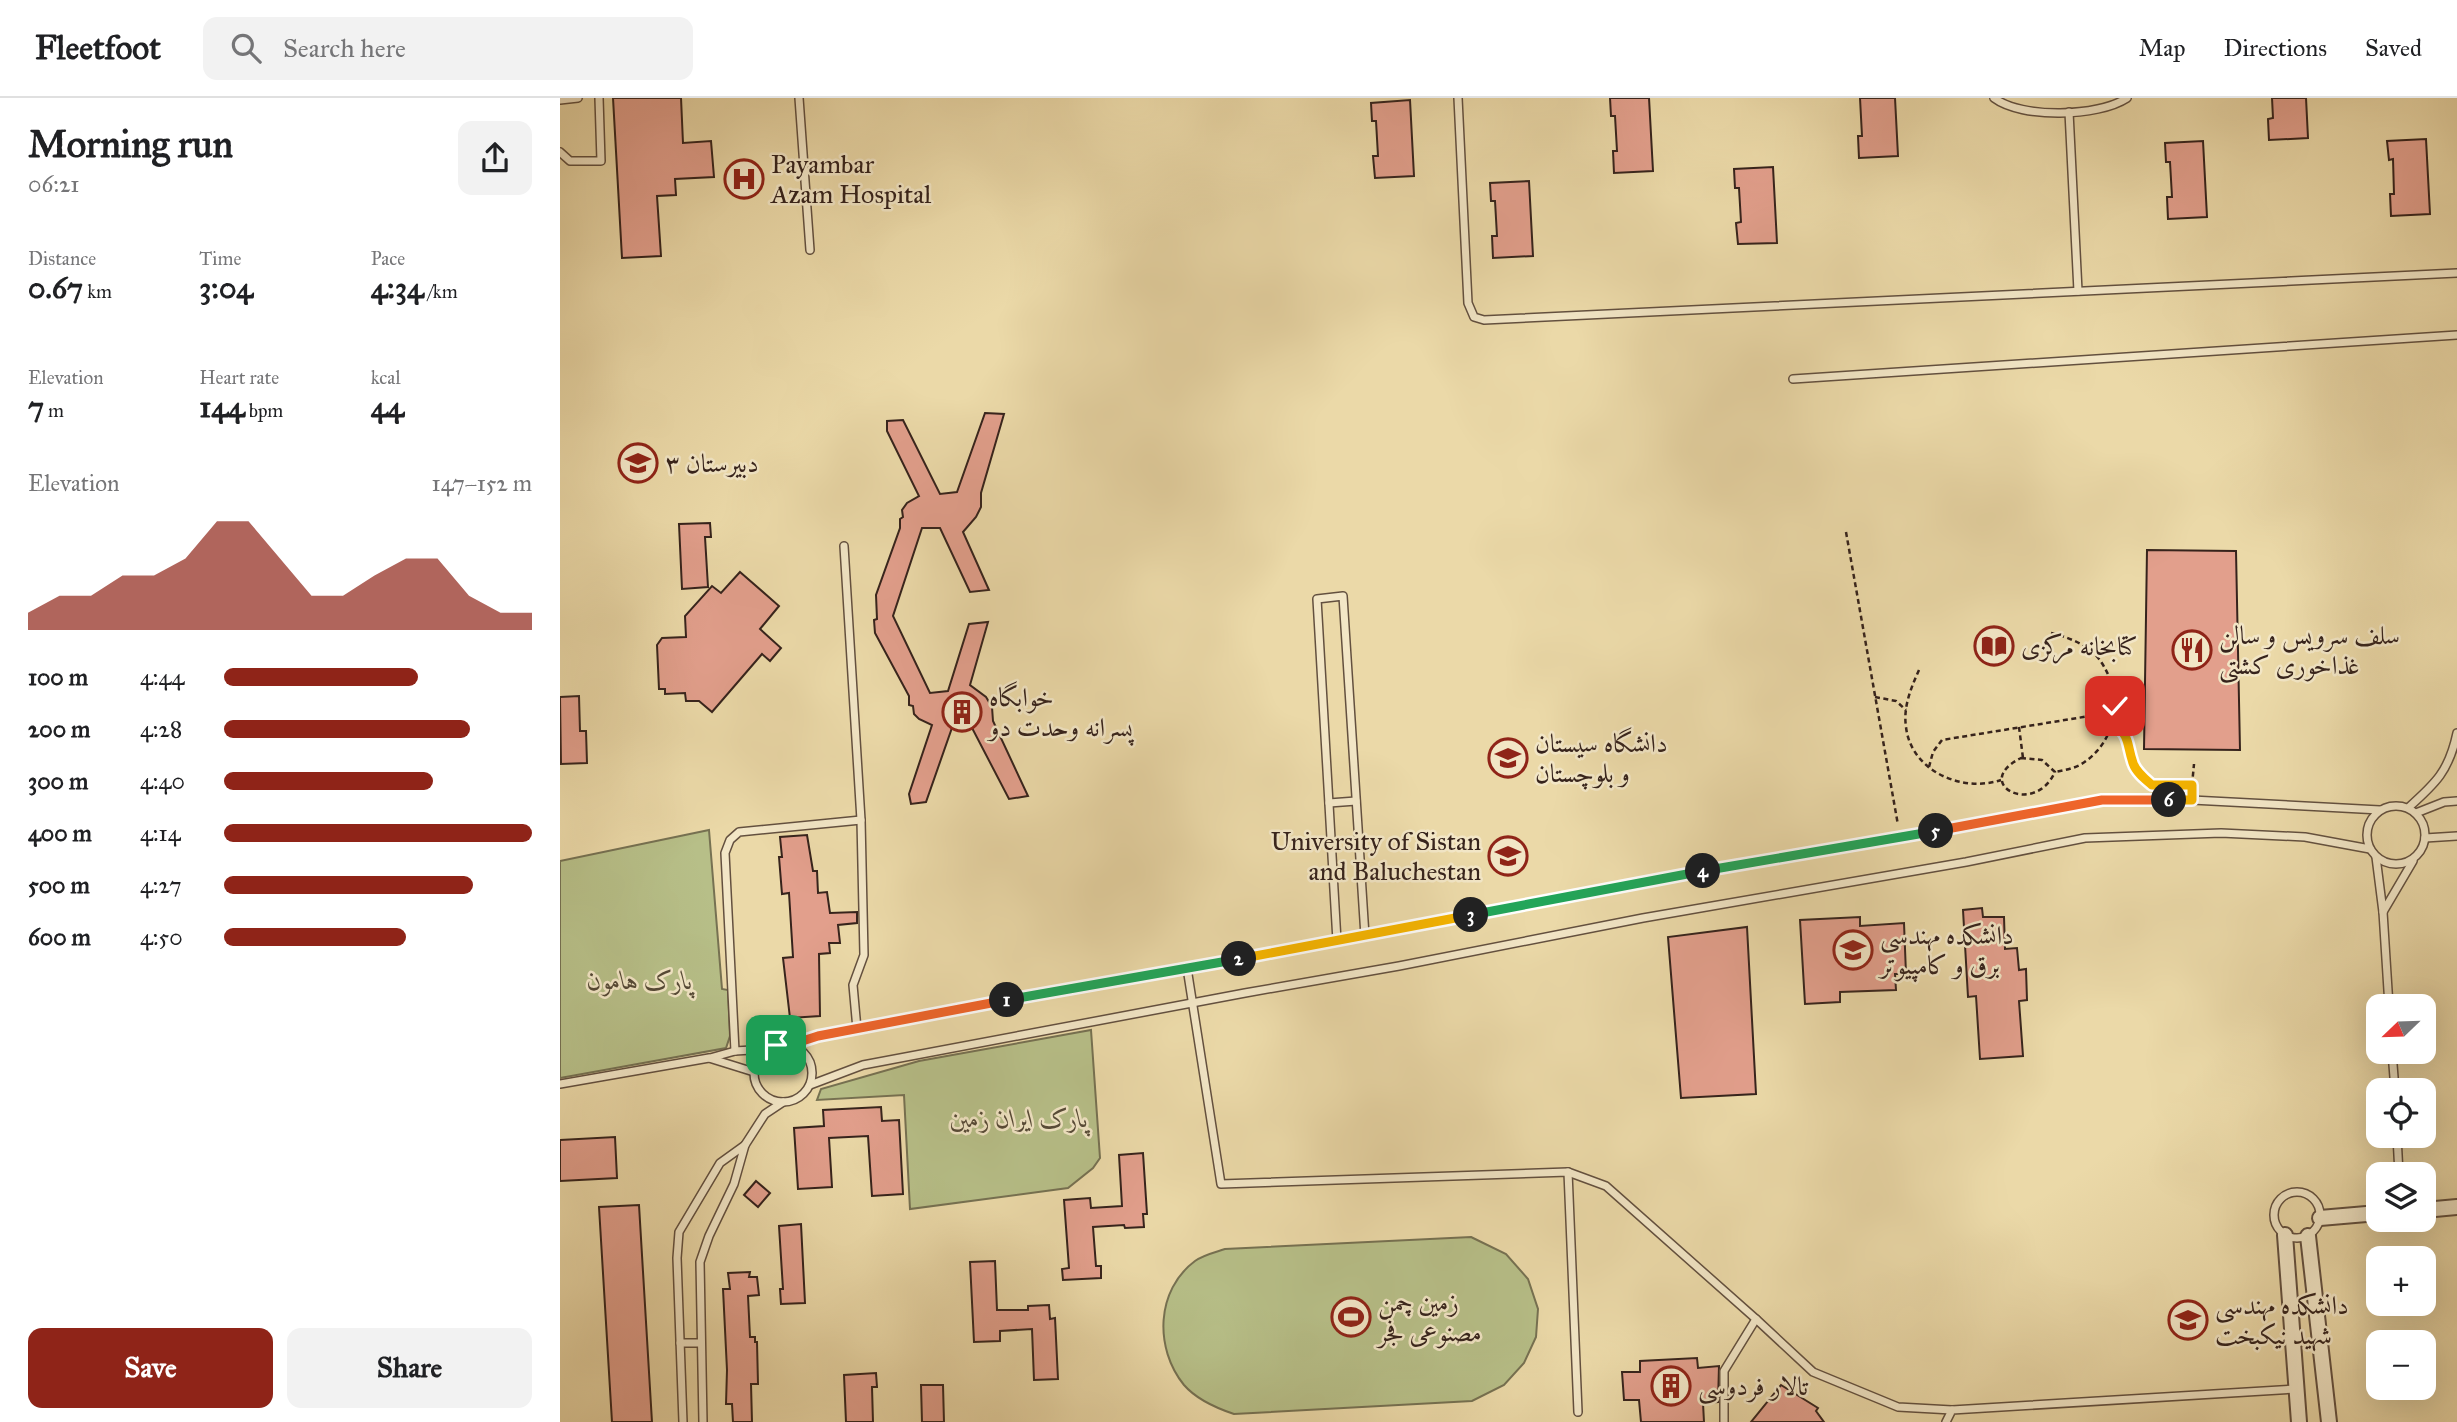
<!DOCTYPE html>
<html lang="en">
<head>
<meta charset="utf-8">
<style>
  body { margin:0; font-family:"IM FELL Great Primer",Amiri,serif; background:#f2f2f2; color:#202124; height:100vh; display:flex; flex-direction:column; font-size:26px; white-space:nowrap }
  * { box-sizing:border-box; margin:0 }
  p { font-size:23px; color:#757577 }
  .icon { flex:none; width:38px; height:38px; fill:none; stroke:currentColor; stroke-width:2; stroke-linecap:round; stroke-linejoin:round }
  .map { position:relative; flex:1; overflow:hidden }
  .side { display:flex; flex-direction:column; background:#fff; width:560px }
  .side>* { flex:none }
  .needle { width:46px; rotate:247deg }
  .buttons { position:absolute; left:1806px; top:896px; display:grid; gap:14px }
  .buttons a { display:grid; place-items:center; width:70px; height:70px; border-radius:14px; background:#fff; box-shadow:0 7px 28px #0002; font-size:35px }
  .pin { position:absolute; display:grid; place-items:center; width:60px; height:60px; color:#fff; margin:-30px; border-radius:14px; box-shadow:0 4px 10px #0006 }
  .km { position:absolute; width:35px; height:35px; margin:-18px; border-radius:50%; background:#222; color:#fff; font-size:19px; line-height:35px; text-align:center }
  .round { display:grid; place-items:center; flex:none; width:74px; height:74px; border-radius:14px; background:#f2f2f2 }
  .summary { display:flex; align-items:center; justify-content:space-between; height:119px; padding:0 28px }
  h1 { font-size:38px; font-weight:700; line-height:52px }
  .stats { display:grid; grid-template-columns:repeat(3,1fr); gap:10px; height:119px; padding:7px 28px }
  .stats div { display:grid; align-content:center }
  .stats b { font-size:30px; font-weight:700 }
  .stats small { font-size:19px; font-weight:400 }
  .stats p { font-size:19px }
  .chart { height:196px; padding:14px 28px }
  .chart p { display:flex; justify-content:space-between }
  .chart svg { width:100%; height:126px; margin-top:7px; fill:#8f2418; opacity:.7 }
  .action { display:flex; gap:14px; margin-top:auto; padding:14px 28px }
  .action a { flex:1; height:80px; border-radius:14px; background:#8f2418; color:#fff; font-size:28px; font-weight:700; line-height:80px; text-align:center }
  .action a+a { background:#f2f2f2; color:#202124 }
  ul { padding:0 28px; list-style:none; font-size:23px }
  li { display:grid; grid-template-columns:112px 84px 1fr; align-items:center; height:52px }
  li i { height:18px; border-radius:9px; background:#8f2418 }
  header { display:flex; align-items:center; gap:42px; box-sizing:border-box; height:98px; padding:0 35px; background:#fff; border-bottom:2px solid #e0e0e0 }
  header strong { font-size:33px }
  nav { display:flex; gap:38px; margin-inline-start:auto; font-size:24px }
  .search { width:490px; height:63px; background:#f2f2f2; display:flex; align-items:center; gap:18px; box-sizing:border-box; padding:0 24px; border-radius:14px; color:#757577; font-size:26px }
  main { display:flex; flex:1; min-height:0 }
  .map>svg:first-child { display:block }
</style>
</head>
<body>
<header>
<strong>Fleetfoot</strong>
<div class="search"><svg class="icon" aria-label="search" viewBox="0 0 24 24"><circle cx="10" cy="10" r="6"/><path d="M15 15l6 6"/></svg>Search here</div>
<nav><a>Map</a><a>Directions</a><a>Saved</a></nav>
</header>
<main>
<section class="side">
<div class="summary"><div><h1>Morning run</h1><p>06:21</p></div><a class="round"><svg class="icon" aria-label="share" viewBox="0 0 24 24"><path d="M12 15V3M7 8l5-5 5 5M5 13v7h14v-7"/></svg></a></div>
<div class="stats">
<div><p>Distance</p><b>0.67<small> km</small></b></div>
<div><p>Time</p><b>3:04</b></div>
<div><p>Pace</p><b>4:34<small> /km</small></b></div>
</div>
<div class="stats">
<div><p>Elevation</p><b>7<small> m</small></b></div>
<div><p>Heart rate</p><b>144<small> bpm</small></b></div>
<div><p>kcal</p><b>44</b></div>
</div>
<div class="chart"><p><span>Elevation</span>147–152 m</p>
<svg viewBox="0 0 160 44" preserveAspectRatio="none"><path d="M0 44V38L10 32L20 32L30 25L40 25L50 19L60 6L70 6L80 19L90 32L100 32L110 25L120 19L130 19L140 32L150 38L160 38V44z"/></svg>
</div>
<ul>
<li><b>100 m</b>4:44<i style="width:63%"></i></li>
<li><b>200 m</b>4:28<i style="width:80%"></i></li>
<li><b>300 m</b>4:40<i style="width:68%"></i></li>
<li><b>400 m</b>4:14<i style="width:100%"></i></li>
<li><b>500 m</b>4:27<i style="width:81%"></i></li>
<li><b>600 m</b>4:50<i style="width:59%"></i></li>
</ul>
<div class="action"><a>Save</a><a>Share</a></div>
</section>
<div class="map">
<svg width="1897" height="1324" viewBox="0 0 1897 1324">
  <rect width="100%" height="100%" fill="#ebd9a8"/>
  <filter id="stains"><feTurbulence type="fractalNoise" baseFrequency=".00286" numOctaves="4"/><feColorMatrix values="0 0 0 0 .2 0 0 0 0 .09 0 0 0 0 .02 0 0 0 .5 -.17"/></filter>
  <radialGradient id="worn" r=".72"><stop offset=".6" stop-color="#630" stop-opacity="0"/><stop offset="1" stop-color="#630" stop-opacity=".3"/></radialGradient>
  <g fill="#b7bf88" stroke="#767152" stroke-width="2">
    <polygon points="149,732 162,891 168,892 170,938 166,950 0,980 0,763"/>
    <polygon points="531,932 540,1060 533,1070 508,1090 350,1111 344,997 257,1002 261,991 359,963"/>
    <path d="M911 1139 946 1156 968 1181 978 1211 976 1239 964 1265 944 1287 912 1303 674 1316C656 1310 637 1302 624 1287 594 1250 596 1192 635 1163 643 1157 656 1154 665 1151Z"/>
  </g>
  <g fill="#e29f8c" stroke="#36231c" stroke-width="2">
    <polygon points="53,0 121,0 123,45 151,43 154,79 115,81 116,97 97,98 101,158 62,160"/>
    <polygon points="1050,0 1089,0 1093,73 1054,75 1053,53 1057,53 1055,18 1051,18"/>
    <polygon points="1300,0 1335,0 1338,58 1299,60 1298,38 1302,38"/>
    <polygon points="1712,0 1746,0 1748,40 1709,42 1708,21 1713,20"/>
    <polygon points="850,2 854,78 815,80 813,58 818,58 816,23 812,23 811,5"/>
    <polygon points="1866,41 1870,116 1831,118 1830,96 1834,96 1833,61 1829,62 1827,43"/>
    <polygon points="1643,43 1647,119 1608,121 1607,99 1612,99 1610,64 1606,64 1605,45"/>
    <polygon points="1213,69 1217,145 1178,146 1176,125 1181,124 1179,90 1175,90 1174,71"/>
    <polygon points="969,83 973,158 933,160 932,138 937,138 935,103 931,103 930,85"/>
    <polygon points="425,315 444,316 421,395 421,409 416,419 403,434 429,492 410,494 380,430 362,430 333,518 370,595 388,593 409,526 428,524 410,587 426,599 432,609 433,623 468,698 449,701 410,626 393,627 366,704 351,706 349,696 372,627 359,621 354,616 353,608 349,607 349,598 315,535 314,522 317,521 316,497 340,430 340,421 343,419 342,412 347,405 359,398 327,333 327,323 343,322 380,396 397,394"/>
    <polygon points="150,425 151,439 145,439 148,489 122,491 119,426"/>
    <polygon points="1587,452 1676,453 1680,652 1584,651"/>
    <polygon points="180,474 219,508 200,531 221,550 210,563 202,556 152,614 139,603 126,603 125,595 105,596 105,591 99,591 97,547 102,540 126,539 125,518 152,488 161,495"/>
    <polygon points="19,598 20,633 26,633 27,665 1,666 0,599"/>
    <polygon points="247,737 253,773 257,773 258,795 267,794 270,815 297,814 297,825 278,827 280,845 269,845 270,855 259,856 260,918 230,920 223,860 233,859 229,795 222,796 219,759 222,759 220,739"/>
    <polygon points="1422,810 1423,819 1444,819 1445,851 1457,850 1459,872 1466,871 1467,902 1459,903 1463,958 1420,961 1416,898 1408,899 1403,812"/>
    <polygon points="1300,819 1300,828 1344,825 1346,876 1335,876 1336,892 1280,894 1280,904 1245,906 1240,822"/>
    <polygon points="1187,829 1196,996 1121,1000 1108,839"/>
    <polygon points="321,1009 322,1023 339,1022 343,1096 312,1098 308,1038 269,1040 272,1089 238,1091 234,1030 264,1028 263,1012"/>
    <polygon points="55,1039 57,1080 0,1083 0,1042"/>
    <polygon points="583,1055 587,1116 583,1116 584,1129 565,1130 564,1127 533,1129 536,1168 541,1168 541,1180 503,1182 502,1171 509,1170 504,1102 530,1100 531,1110 562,1108 559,1057"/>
    <polygon points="196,1083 210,1095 198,1109 184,1097"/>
    <polygon points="79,1107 92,1324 52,1324 39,1109"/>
    <polygon points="241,1126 245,1205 221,1206 220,1191 223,1191 219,1128"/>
    <polygon points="435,1163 437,1212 468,1212 468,1208 489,1207 490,1221 495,1220 498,1281 474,1282 472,1231 440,1233 440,1243 414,1244 410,1164"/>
    <polygon points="190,1174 189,1179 197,1179 199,1197 188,1198 190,1239 195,1239 195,1244 197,1244 198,1286 191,1286 192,1324 173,1324 172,1306 166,1306 167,1272 163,1191 170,1191 168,1175"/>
    <polygon points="1137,1260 1138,1270 1159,1268 1158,1304 1143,1305 1144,1324 1081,1324 1079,1302 1064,1302 1062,1274 1080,1274 1080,1263"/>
    <polygon points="316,1275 317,1289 312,1289 313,1324 286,1324 284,1277"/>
    <polygon points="361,1287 383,1287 384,1324 362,1324"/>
    <polygon points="1221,1287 1258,1310 1256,1313 1264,1324 1191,1324"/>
  </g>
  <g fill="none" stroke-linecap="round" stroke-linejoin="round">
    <g stroke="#63503f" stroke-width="10">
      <g id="service">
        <polyline points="239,0 250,152"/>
        <polyline points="898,0 908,205 914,219 924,222 1897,175"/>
        <path d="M1434 0C1462 21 1538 19 1567 0"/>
        <polyline points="0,2 18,0"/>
        <polyline points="1509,14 1518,193"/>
        <polyline points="0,54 10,63 41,63 39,0"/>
        <polyline points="1233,281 1897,237"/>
        <polyline points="284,448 301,722 304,857 293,887 297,931"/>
        <polyline points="769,705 796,703"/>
        <circle cx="1836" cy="737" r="29"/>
        <path d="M1848 710C1876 685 1889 673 1897 635"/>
        <polyline points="1856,715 1884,704 1897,703"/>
        <polyline points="1865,740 1897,738"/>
        <polyline points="1816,759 1823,814 1853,763"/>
        <polyline points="1823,814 1829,908"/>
        <polyline points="777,843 757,501 783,498 805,838"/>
        <polyline points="627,870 661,1086 1008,1074 1046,1088 1196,1221 1253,1274 1338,1309 1392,1312"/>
        <circle cx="223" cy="975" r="29"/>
        <polyline points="230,948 258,938 455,900 683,861 1096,782 1424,725 1542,702 1632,702 1820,712"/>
        <polyline points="175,953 165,755 170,742 179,734 301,722"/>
        <polyline points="1832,954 1835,992"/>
        <polyline points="150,960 175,953 207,951"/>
        <polyline points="0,986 149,960 194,974"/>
        <polyline points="250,987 303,967 685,895 839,868 1083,820 1406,764 1525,740 1661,735 1745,739 1810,751"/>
        <polyline points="1837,1038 1839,1076"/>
        <polyline points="1008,1074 1018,1314"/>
        <circle cx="1737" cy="1117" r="23"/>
        <polyline points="120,1245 141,1245"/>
        <polyline points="123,1324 117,1160 119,1134 160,1065 185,1047"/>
        <polyline points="143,1324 140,1164 149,1138 174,1086 185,1047 205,1016 223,1004"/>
        <polyline points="1164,1324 1164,1273 1196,1221"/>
        <polyline points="1386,1324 1392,1312 1736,1291"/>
      </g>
    </g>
    <g stroke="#63503f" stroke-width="18">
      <g id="minor">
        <polyline points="1864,1112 1897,1109"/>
        <polyline points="1760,1120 1818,1115"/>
        <polyline points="1725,1137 1739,1324"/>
        <polyline points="1748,1138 1769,1324"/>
      </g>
    </g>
    <g stroke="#36231c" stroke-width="2.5" stroke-dasharray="5 3.5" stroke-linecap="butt">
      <polyline points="1286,434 1338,727"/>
      <path d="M1491 535C1508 539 1528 547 1539 561 1563 593 1559 639 1526 663 1517 670 1506 672 1495 674"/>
      <path d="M1359 572C1351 590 1343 609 1346 629 1351 673 1402 695 1441 682"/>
      <polyline points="1315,599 1336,603 1346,612"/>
      <polyline points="1459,629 1463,660"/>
      <path d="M1461 660 1482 662 1495 674C1474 720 1410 685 1461 660Z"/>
      <path d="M1369 669 1373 654 1382 642 1542 616C1556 625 1566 633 1571 649 1572 654 1571 661 1573 666 1576 675 1585 681 1592 687L1632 686"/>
      <polyline points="1632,687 1634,666"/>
    </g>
    <use href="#service" stroke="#f2e6c6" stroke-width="7"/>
    <use href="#minor" stroke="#f2e6c6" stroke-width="14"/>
  </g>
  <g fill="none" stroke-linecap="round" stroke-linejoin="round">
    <g stroke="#fff" stroke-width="14">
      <polyline id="split-1" points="216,947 230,947 258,938 447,902"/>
    </g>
    <g stroke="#fff" stroke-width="14">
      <polyline id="split-2" points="447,902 679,861"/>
    </g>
    <g stroke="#fff" stroke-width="14">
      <polyline id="split-3" points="679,861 911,817"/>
    </g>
    <g stroke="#fff" stroke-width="14">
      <polyline id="split-4" points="911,817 1143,773"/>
    </g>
    <g stroke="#fff" stroke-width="14">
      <polyline id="split-5" points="1143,773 1376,733"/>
    </g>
    <g stroke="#fff" stroke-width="14">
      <polyline id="split-6" points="1376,733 1542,702 1609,702"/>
    </g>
    <g stroke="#fff" stroke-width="14">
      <path id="split-7" d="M1555 608 1554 624C1571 641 1566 644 1573 665 1576 674 1585 681 1592 687H1632V702H1609"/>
    </g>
    <use href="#split-1" stroke="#f0652b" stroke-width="9"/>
    <use href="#split-2" stroke="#22a559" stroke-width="9"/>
    <use href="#split-3" stroke="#f5b400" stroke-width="9"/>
    <use href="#split-4" stroke="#22a559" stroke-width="9"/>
    <use href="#split-5" stroke="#22a559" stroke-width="9"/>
    <use href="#split-6" stroke="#f0652b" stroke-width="9"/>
    <use href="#split-7" stroke="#f5b400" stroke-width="9"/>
  </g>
  <defs>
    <g id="hospital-ring" transform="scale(2.0125)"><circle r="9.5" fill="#f2e6c6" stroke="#8f2418" stroke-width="1.5"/><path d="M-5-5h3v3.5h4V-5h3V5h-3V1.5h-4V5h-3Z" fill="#8f2418"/></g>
    <g id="school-ring" transform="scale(2.0125)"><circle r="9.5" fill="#f2e6c6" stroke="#8f2418" stroke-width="1.5"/><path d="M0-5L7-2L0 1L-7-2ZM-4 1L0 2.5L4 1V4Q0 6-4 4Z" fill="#8f2418"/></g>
    <g id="library-ring" transform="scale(2.0125)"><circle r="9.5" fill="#f2e6c6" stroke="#8f2418" stroke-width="1.5"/><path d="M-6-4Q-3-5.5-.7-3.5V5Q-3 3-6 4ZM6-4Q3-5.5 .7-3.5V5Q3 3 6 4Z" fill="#8f2418"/></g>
    <g id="restaurant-ring" transform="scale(2.0125)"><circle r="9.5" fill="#f2e6c6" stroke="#8f2418" stroke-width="1.5"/><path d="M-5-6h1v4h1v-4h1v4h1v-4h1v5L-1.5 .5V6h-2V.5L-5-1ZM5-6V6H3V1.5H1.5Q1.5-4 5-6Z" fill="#8f2418"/></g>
    <g id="building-ring" transform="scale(2.0125)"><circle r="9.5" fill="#f2e6c6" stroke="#8f2418" stroke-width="1.5"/><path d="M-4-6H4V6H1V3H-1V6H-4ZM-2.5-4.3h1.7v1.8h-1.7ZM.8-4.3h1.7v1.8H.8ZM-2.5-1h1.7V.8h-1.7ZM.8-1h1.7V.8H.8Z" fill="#8f2418"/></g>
    <g id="university-ring" transform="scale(2.0125)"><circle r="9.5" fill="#f2e6c6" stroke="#8f2418" stroke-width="1.5"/><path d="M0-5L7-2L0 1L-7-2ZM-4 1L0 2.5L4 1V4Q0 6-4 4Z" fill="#8f2418"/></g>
    <g id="stadium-ring" transform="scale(2.0125)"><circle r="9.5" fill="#f2e6c6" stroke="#8f2418" stroke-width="1.5"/><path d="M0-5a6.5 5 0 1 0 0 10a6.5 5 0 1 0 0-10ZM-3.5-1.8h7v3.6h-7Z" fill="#8f2418"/></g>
  </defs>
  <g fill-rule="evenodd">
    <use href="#hospital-ring" x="184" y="81"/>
    <use href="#school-ring" x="78" y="365"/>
    <use href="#library-ring" x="1434" y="548"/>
    <use href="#restaurant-ring" x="1632" y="552"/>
    <use href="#building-ring" x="402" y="614"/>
    <use href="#university-ring" x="948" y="660"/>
    <use href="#university-ring" x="948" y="758"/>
    <use href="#school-ring" x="1293" y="852"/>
    <use href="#stadium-ring" x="791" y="1219"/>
    <use href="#university-ring" x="1628" y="1222"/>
    <use href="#building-ring" x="1111" y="1288"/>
  </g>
  <g text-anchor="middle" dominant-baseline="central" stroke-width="5" stroke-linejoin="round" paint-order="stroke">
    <g font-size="26" fill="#36231c" stroke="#f2e6c6" text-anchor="start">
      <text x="211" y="66">Payambar<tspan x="211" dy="30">Azam Hospital</tspan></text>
      <text x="105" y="365">دبیرستان ۳</text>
      <text x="1659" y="537">سلف سرویس و سالن<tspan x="1659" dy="30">غذاخوری کشتی</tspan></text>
      <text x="1461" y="548">کتابخانه مرکزی</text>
      <text x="429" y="599">خوابگاه<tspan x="429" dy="30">پسرانه وحدت دو</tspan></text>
      <text x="975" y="645">دانشگاه سیستان<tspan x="975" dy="30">و بلوچستان</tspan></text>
      <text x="921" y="743" text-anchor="end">University of Sistan<tspan x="921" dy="30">and Baluchestan</tspan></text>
      <text x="1320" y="837">دانشکده مهندسی<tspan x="1320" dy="30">برق و کامپیوتر</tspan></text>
      <text x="818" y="1204">زمین چمن<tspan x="818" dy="30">مصنوعی فجر</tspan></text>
      <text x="1655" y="1207">دانشکده مهندسی<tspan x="1655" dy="30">شهید نیکبخت</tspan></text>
      <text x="1138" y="1288">تالار فردوسی</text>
    </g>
    <g font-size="26" font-style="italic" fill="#564a37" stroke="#f2e6c6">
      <text x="80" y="882">پارک هامون</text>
      <text x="459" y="1020">پارک ایران زمین</text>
    </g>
  </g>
  <rect width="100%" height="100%" filter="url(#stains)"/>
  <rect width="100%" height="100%" fill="url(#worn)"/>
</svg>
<div class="buttons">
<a><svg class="needle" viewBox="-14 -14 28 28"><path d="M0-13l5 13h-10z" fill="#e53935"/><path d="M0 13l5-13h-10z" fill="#757577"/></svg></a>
<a><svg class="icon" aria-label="locate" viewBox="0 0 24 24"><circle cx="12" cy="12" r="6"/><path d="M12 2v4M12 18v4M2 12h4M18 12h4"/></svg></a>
<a><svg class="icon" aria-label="layers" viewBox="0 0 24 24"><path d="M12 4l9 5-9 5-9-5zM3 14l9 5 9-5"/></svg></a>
<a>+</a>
<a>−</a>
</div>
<div class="pin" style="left:216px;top:947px;background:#1e9e55"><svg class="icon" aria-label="arrive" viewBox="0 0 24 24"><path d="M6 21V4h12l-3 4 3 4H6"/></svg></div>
<div class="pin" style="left:1555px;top:608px;background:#d93025"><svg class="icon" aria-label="check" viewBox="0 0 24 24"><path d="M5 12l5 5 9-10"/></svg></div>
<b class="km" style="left:447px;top:902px">1</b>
<b class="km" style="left:679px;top:861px">2</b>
<b class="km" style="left:911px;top:817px">3</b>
<b class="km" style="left:1143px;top:773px">4</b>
<b class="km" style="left:1376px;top:733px">5</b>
<b class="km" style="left:1609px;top:702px">6</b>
</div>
</main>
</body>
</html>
